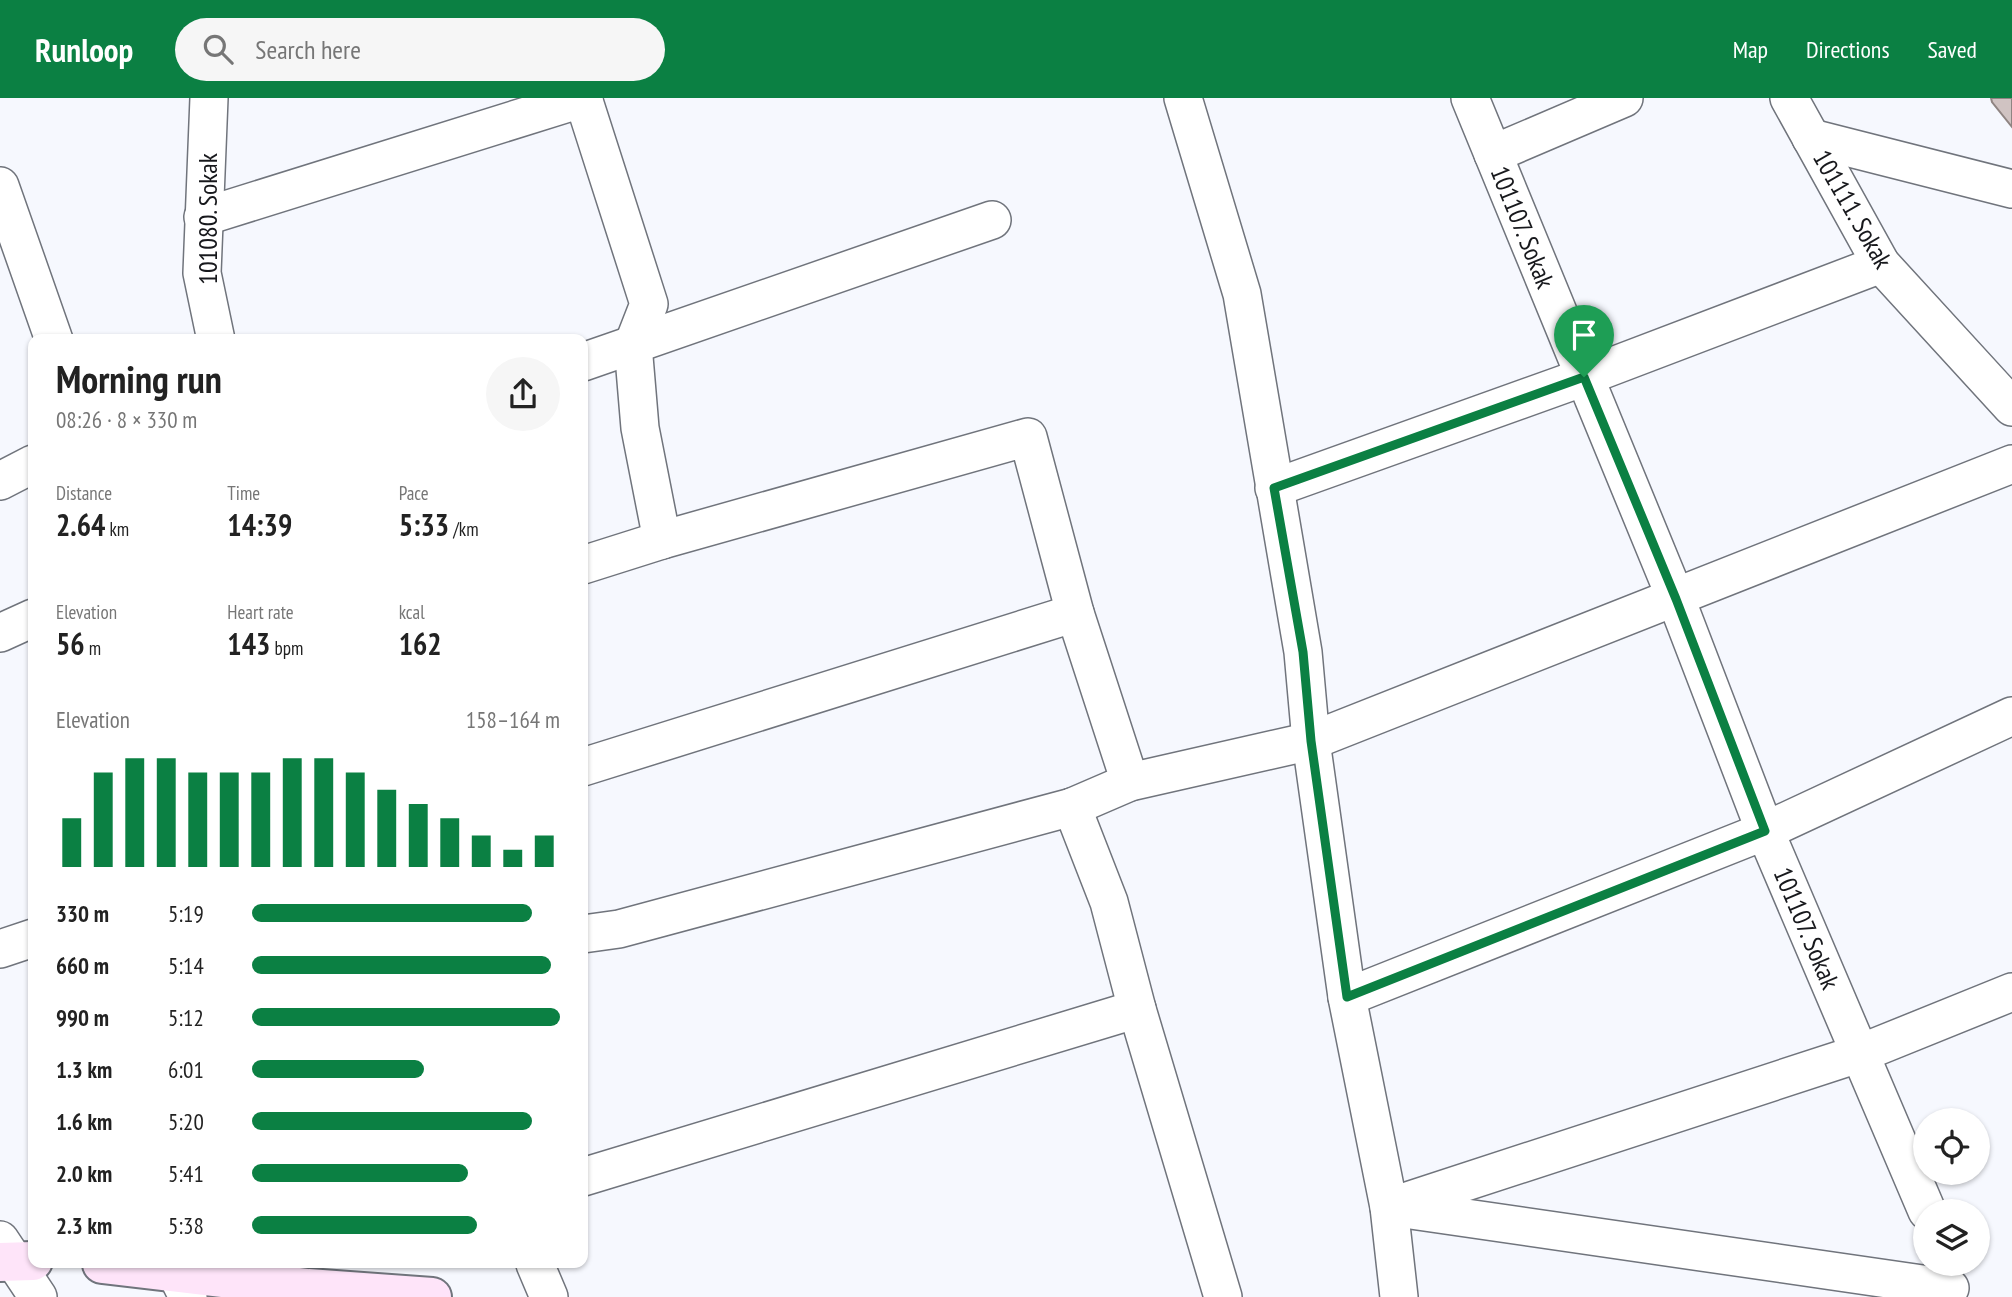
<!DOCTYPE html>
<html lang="en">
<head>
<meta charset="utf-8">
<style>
  body { margin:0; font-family:"PT Sans Narrow",sans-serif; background:#f6f6f6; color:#222; height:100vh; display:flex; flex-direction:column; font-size:26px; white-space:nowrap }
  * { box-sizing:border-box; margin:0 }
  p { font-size:23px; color:#767676 }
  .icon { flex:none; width:38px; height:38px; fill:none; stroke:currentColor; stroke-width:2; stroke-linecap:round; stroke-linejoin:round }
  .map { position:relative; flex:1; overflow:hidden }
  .panel { position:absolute; left:28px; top:236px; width:560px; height:934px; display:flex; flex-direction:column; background:#fff; border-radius:14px; box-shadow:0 2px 5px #0004 }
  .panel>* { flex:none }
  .buttons { position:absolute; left:1913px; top:1010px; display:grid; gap:14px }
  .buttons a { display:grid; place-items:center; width:77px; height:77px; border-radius:50%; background:#fff; box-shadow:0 2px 5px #0004; font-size:35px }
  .pin { position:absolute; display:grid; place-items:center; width:60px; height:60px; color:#fff; margin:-72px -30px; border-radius:50% 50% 50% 0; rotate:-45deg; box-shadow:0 0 7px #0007 }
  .pin .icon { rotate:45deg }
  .round { display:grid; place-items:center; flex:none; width:74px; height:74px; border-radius:37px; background:#f6f6f6 }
  .summary { display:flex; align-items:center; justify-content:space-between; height:119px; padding:0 28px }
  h1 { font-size:38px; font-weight:800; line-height:52px }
  .metrics { display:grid; grid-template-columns:repeat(3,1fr); gap:10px; height:119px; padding:7px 28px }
  .metrics div { display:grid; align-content:center }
  .metrics b { font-size:30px; font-weight:800 }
  .metrics small { font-size:19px; font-weight:400 }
  .metrics p { font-size:19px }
  .chart { height:196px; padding:14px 28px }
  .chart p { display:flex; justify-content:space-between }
  .chart svg { width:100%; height:126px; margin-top:7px; stroke:#0b8043; stroke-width:6 }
  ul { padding:0 28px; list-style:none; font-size:23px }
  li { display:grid; grid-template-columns:112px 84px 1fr; align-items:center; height:52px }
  li i { height:18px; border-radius:9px; background:#0b8043 }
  header { display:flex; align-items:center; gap:42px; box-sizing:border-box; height:98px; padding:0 35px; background:#0b8043; color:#fff }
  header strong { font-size:33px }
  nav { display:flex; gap:38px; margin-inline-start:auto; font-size:24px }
  .search { width:490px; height:63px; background:#f6f6f6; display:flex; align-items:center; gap:18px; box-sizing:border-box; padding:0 24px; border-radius:38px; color:#767676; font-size:26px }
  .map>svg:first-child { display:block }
</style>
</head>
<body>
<header>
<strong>Runloop</strong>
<div class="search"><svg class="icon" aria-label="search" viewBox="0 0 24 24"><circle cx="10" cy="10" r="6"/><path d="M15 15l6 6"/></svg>Search here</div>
<nav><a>Map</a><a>Directions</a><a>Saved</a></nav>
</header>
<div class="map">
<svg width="2012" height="1199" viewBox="0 0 2012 1199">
  <rect width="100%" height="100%" fill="#f6f8fe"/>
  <polygon fill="#d0c3c2" stroke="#8f8482" stroke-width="2" points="1991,0 2012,0 2012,29 1992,4"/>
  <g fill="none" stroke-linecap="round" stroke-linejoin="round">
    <g stroke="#70747c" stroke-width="40">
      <g id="street">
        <polyline points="209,0 202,175 216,242"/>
        <polyline points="583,0 649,206 633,247 640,330 662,442"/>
        <polyline points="1183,0 1242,196 1303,554 1311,643 1347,899 1389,1109 1399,1199"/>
        <polyline points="1470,0 1676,501 1765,733 1927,1113"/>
        <polyline points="1789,0 1881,166 2012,309"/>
        <polyline points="1811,40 2012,91"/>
        <polyline points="1493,56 1624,0"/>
        <polyline points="0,88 54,242"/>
        <polyline points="203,119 584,0"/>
        <polyline points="583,264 992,122"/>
        <polyline points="0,383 33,366"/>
        <polyline points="1274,390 1584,279 1881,166"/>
        <polyline points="583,467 662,442 1028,339 1075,515 1130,684"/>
        <polyline points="0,535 33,520"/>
        <polyline points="583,669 1075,515"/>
        <polyline points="1072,709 1109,804 1137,911 1223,1199"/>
        <polyline points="583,836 619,831 1072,709 1130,684 1311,643 2012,366"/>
        <polyline points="0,851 33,840"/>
        <polyline points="1347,899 1765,733 2012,618"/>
        <polyline points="583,1079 1137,911"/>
        <polyline points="1389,1109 1861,955 2012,894"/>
        <polyline points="1397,1110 1950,1190"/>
        <polyline points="0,1142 38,1199"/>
        <polyline points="535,1166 549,1199"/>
        <polyline points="175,1173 188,1199"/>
      </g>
    </g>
    <g stroke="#70747c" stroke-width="42">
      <g id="secondary">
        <polyline points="0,1164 33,1163"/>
        <polyline points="102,1166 308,1190 432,1199"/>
      </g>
    </g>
    <use href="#street" stroke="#fff" stroke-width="37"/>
    <use href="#secondary" stroke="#fee4f9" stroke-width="38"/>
  </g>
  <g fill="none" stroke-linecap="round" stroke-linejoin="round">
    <g stroke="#fff" stroke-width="14">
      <polygon id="route" points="1584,279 1676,501 1765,733 1347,899 1311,643 1303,554 1274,390"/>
    </g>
    <use href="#route" stroke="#0b8043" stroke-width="9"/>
  </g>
  <g text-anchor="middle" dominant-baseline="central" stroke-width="5" stroke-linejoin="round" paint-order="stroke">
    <g font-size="26" fill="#17181c" stroke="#fff">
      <text transform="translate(1853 111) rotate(60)">101111. Sokak</text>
      <text transform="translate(207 121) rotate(-90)">101080. Sokak</text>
      <text transform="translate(1523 129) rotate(68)">101107. Sokak</text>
      <text transform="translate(1807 830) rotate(67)">101107. Sokak</text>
    </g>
  </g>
</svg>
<div class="buttons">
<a><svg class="icon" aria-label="locate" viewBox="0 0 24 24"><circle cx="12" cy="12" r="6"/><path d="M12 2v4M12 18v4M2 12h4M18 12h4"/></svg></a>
<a><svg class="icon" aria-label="layers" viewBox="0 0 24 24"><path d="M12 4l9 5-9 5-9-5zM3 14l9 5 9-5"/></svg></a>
</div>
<div class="pin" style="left:1584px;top:279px;background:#1e9e55"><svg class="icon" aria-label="arrive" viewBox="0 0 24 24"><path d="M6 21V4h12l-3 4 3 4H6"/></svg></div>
<section class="panel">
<div class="summary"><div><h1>Morning run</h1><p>08:26 · 8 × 330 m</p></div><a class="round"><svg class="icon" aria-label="share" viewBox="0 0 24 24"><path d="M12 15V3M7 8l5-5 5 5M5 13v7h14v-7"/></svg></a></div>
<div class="metrics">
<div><p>Distance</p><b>2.64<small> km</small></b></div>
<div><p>Time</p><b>14:39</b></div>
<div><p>Pace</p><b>5:33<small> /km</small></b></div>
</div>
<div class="metrics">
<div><p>Elevation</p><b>56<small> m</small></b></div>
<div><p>Heart rate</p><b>143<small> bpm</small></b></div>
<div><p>kcal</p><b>162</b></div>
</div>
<div class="chart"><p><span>Elevation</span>158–164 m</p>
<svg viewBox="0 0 160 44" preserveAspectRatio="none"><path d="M5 44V27M15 44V11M25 44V6M35 44V6M45 44V11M55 44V11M65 44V11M75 44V6M85 44V6M95 44V11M105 44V17M115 44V22M125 44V27M135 44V33M145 44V38M155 44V33"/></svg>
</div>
<ul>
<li><b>330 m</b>5:19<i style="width:91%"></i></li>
<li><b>660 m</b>5:14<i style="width:97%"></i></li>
<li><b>990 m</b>5:12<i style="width:100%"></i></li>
<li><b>1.3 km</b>6:01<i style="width:56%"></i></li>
<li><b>1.6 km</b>5:20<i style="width:91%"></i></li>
<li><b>2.0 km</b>5:41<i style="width:70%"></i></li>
<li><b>2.3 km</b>5:38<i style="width:73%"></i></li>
</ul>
</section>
</div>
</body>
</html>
